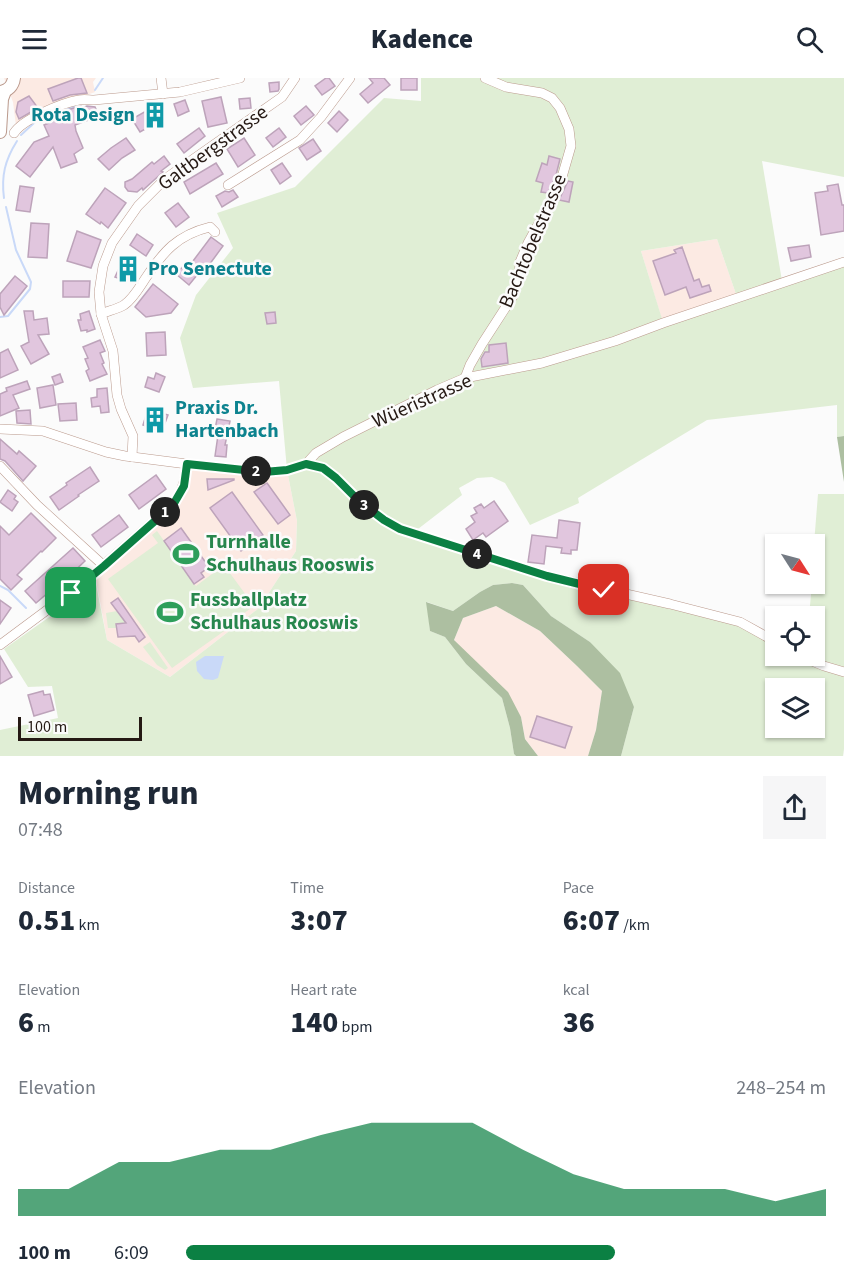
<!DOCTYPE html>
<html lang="en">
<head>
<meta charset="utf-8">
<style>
  body { margin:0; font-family:"Source Sans 3",sans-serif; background:#f6f6f7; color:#1f2937; height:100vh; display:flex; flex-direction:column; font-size:22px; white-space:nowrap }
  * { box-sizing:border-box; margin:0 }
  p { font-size:20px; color:#747a83 }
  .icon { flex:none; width:33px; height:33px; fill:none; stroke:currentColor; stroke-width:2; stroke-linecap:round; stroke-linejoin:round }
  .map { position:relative; height:678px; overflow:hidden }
  .side { display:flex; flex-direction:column; background:#fff; flex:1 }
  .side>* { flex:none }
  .needle { width:39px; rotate:126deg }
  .controls { position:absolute; left:765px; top:456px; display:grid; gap:12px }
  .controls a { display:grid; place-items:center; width:60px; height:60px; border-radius:0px; background:#fff; box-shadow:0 2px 4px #0004; font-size:30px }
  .scale { position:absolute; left:18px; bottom:15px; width:124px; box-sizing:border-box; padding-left:6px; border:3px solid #251914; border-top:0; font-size:16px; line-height:21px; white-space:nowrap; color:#251914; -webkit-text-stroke:4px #fbfbfb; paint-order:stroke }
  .pin { position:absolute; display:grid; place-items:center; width:51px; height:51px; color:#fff; margin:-26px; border-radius:12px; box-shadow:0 3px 9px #0006 }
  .km { position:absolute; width:30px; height:30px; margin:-15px; border-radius:50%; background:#222; color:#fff; font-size:16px; line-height:30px; text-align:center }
  .round { display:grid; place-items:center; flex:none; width:63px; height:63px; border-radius:0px; background:#f6f6f7 }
  .summary { display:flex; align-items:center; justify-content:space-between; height:102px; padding:0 18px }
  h1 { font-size:33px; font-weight:800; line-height:45px }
  .figures { display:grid; grid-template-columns:repeat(3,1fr); gap:9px; height:102px; padding:6px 18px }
  .figures div { display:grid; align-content:center }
  .figures b { font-size:30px; font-weight:800 }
  .figures small { font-size:16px; font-weight:400 }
  .figures p { font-size:16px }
  .chart { height:168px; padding:12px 18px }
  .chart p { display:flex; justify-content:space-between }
  .chart svg { width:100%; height:108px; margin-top:6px; fill:#0b8043; opacity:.7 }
  ul { padding:0 18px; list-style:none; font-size:20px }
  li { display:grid; grid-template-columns:96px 72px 1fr; align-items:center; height:45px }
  li i { height:15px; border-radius:8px; background:#0b8043 }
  header { display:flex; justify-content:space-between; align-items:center; height:78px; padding:0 18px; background:#fff; font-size:27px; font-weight:800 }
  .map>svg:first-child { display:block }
</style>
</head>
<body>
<header><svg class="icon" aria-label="menu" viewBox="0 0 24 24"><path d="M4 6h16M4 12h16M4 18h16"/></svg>Kadence<svg class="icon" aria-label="search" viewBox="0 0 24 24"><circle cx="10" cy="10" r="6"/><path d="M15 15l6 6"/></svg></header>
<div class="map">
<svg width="844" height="678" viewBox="0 0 844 678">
  <rect width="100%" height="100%" fill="#fbfbfb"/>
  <g fill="#fceae3">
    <polygon points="4,0 96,0 93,4 95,14 46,32 16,48 13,24"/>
    <polygon points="717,161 737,219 663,245 641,173"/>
    <polygon points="187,386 287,392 297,443 296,473 259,530 170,599 107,562 95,496 173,427"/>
    <polygon points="496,528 540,553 577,588 602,613 596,652 588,678 538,678 525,661 521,639 454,562 463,540"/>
  </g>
  <g fill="#e0eed5" fill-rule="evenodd">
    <path d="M421 0H844V99L762 83 782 203 844 184V358L837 359V327L707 342 578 420 579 425 530 447 505 405 492 399 477 400 459 410 462 417 418 451 416 456 547 498 740 544 775 564 776 578H814V538H809L812 506H814V466L818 416H844V671L843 678H621L634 629 590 564 551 538 523 507 512 505 493 507 480 514 453 533 427 524 430 553 445 559 466 586 502 620 510 650 514 676 516 678H0V652L58 640 52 608 28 609 4 571 96 506 107 562 170 599 259 530 296 473 297 443 287 392 279 303 193 310 180 260 196 217 233 170 217 135 295 109 384 20 421 23ZM717 161 737 219 663 244 641 173ZM776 610H814V650H776Z"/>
    <polygon points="157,453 196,508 224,487 254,528 226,548 227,551 172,590 108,501 158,465 152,457"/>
    <polygon points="117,533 126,545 117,550 108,550 106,535"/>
    <polygon points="150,564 168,590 165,592 157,587 143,569"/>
  </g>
  <g fill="#adbfa1">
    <polygon points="844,358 844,404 837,359"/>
    <polygon points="512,505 523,507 551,538 590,564 620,595 634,629 621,678 588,678 596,652 602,613 577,588 540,553 496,528 463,540 454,562 508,614 521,639 525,661 538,678 516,678 514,676 510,650 502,620 466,586 445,559 430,553 426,524 453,533 480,514 493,507"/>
  </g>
  <polygon fill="#c9d9f8" points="205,578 224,578 218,600 213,602 204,601 197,593 196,584"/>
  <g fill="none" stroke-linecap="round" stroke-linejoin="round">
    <g stroke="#c9d9f8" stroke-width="2">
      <polyline points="95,12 103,0"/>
      <polyline points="66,31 76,28"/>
      <polyline points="47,38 56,35"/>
      <polyline points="21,57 34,45 41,41"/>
      <path d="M4 120C1 98 5 82 17 63"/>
      <polyline points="0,239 8,238 30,211 31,204 16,172 6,129"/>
      <polyline points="0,508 8,512 26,530"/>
    </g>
  </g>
  <g fill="#e1c6de" stroke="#bda3ba" stroke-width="1.5">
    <polygon points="78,0 81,0 87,15 70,17 53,23 48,11"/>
    <polygon points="326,0 329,0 335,8 322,17 315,8"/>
    <polygon points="369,0 384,0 390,7 368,25 360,16 373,5"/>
    <rect x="401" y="0" width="16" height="12"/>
    <polygon points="279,4 279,11 278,13 270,14 269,5"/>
    <polygon points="29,18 38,30 19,41 16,34 18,24"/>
    <polygon points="221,19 227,45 208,49 202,23"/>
    <polygon points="250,20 251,30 240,31 239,21"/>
    <polygon points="185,22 189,33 178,38 174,26"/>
    <polygon points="81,28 82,30 87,28 95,29 99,38 75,47 76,53 83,70 74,76 77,84 61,90 53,69 30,99 16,88 34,64 49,58 44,47 69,37 67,32"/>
    <polygon points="155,28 163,41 140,54 132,41"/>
    <polygon points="306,28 314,37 301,47 294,38"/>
    <polygon points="339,33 348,42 337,54 328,45"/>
    <polygon points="199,50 205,58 184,75 177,66"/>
    <polygon points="279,50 286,59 273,69 266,60"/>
    <polygon points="126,60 135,72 122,80 109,92 98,81 111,70"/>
    <polygon points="244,60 255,77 238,89 227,71"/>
    <polygon points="313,61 321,73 307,82 299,70"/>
    <polygon points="164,78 170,86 161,93 163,94 143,112 142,110 137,114 128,113 125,109 125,104 132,101 152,84 154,86"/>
    <polygon points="549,78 560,81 556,97 548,115 541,114 543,105 536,103 542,85 547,87"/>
    <polygon points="216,85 223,96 190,116 184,104"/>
    <polygon points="282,85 291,98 280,106 271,92"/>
    <polygon points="568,103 573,104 569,124 559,122"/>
    <polygon points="838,106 842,127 844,127 844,153 821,157 815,115 828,113 827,108"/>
    <polygon points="20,108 34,110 30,134 16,132"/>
    <polygon points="105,110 126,125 108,150 101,144 100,146 86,136"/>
    <polygon points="233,112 238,119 222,129 216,118 225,113 229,114"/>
    <polygon points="178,125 189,139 176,149 165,135"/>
    <polygon points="31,145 49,146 47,180 28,179"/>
    <polygon points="77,153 101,162 91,190 67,183"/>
    <polygon points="137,156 153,167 146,178 130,167"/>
    <polygon points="211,159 223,168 209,187 206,186 189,207 176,196 187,184 190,187"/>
    <polygon points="809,167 811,179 791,183 788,170"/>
    <polygon points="682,169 694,203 699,201 702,209 709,207 711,213 690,220 686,209 665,217 653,183 676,175 674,172"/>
    <polygon points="122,184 137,191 130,204 115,199"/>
    <polygon points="15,198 27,208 4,237 0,229 0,216"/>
    <polygon points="63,203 90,203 89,219 63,219"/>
    <polygon points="153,206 178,226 171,235 146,239 135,229"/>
    <polygon points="24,233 33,233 34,242 47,240 49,256 38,257 49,276 31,286 21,268 29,264"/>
    <polygon points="89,233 95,251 87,254 87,252 81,253 78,242 81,242 80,236"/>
    <polygon points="275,234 276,245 267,246 265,235"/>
    <polygon points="165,254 166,277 147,278 146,255"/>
    <polygon points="100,262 105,273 100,275 104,285 102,286 107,296 90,303 86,293 89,291 85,281 88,280 83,269"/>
    <polygon points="506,265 508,285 482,289 481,281 485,274 489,274 489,267"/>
    <polygon points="8,271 18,292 0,300 0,275"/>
    <polygon points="156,295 165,299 159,314 145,309 148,299 154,301"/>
    <polygon points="60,296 63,304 55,307 52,299"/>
    <polygon points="27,303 30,311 13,317 19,330 0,338 0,316 7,313 6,310"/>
    <polygon points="53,307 56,327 40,330 37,310"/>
    <polygon points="107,310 109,334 101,335 100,328 92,329 91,320 97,319 97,311"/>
    <polygon points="76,325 77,342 60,343 58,326"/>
    <polygon points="148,331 168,337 162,353 143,347"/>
    <polygon points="30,332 31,346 17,345 16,333"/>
    <polygon points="217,341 230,343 225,367 227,367 226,379 215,378 218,357 214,356"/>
    <polygon points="0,361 17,376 19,373 36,388 23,403 5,383 0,381"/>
    <polygon points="90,389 99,403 78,417 79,418 59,432 50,419 67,407 66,405"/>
    <polygon points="156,397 166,411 139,431 129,417"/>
    <polygon points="207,401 234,401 234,402 208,412"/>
    <polygon points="267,405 290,437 278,446 254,414"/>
    <polygon points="8,412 16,418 14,421 18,424 12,433 0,424"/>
    <polygon points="232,414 263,457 241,473 210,430"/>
    <polygon points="494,423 508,443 486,459 483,455 473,462 466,451 475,444 471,438 477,435 474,430 481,426 484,430"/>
    <polygon points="31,435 56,460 42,474 41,473 17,497 22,501 11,512 0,501 0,448 9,457"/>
    <polygon points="119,437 128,449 101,469 92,457"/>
    <polygon points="559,442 580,445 577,472 571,472 571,476 561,475 562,470 546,468 544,486 528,484 532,457 557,460"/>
    <polygon points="181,450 209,489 201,495 204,499 194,506 164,463"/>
    <polygon points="73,470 85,483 64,503 63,502 36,525 25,513"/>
    <polygon points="118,520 145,559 139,564 135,558 118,559 116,546 126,545 111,525"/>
    <polygon points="0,522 11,530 0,546"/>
    <polygon points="0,578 12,599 0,606"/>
    <polygon points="43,613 44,617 50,616 54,632 34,638 28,617"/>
    <polygon points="537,638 572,649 565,670 530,659"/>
  </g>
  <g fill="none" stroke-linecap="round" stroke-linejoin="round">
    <g stroke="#bb9a8d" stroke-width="10">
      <g id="minor">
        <polyline points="161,0 163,16"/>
        <path d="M14 55C23 41 62 25 79 22 84 21 89 22 94 22L180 14 240 0"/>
        <polyline points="228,107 300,62 321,39 350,0"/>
        <path d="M101 236C108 233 117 231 124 227 133 221 139 210 145 201 163 174 177 157 210 149L215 154"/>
        <polyline points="465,300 470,287 482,266 513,218 519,199 520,184 528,165 553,120 562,99 571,68 569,51 560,30 552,20 542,15 506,9 485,0"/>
        <polyline points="0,351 43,353 106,374 125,378 187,386 264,394 287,392 306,386 316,375 343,359 437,312 465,300 542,285 615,263 663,245 844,184"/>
        <polyline points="132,379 133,358 121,331 117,317 113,273 101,236 99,214 103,188 112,165 138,128 165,101 282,19 295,0"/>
        <polyline points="306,386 323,390 336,400 359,424 384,442 400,451 547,498 670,526 740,544 776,564"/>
        <polyline points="0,388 37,427 104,488"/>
        <path d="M0 567 82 506 170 429C182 416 185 403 187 386"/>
        <polyline points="800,578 824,588 844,594"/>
      </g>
    </g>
    <g stroke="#bb9a8d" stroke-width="14">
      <g id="major">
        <path d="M0 14C8 13 13 8 14 0"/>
        <polyline points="0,54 2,21 5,13"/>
      </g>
    </g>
    <use href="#minor" stroke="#fff" stroke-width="9"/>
    <use href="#major" stroke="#fff" stroke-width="12"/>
  </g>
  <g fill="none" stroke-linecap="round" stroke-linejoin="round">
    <g stroke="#fff" stroke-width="12">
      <polyline id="route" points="71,515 104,488 173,427 184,408 187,386 264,394 287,392 306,386 323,390 336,400 359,423 384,442 400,451 547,498 604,512"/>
    </g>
    <use href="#route" stroke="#0b8043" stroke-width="8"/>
  </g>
  <defs>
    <g id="building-bare" transform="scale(2.07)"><path d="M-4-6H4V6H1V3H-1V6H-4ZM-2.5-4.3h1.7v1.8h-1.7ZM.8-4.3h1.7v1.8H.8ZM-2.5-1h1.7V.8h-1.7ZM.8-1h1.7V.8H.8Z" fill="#0f9aa8" stroke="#fbfbfb" stroke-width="2.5" paint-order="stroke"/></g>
    <g id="stadium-bare" transform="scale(2.07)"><path d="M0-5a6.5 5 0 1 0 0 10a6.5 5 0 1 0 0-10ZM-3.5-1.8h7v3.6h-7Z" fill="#2e9e5b" stroke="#fbfbfb" stroke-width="2.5" paint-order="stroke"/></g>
  </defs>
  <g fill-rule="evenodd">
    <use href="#building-bare" x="155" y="37"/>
    <use href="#building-bare" x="128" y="191"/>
    <use href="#building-bare" x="155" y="342"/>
    <use href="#stadium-bare" x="186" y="476"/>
    <use href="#stadium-bare" x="170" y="534"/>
  </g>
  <g text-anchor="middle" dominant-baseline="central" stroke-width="5" stroke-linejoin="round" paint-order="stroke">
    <g font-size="20" font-weight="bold" fill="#0d838f" stroke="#fbfbfb" text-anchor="start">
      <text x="135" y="37" text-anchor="end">Rota Design</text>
      <text x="148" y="191">Pro Senectute</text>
      <text x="175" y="330">Praxis Dr.<tspan x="175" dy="23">Hartenbach</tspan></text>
    </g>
    <g font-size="20" fill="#251914" stroke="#fbfbfb">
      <text transform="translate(213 70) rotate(-36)">Galtbergstrasse</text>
      <text transform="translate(533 163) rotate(-67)">Bachtobelstrasse</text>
      <text transform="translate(422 323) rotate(-24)">Wüeristrasse</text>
    </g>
    <g font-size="20" font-weight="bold" fill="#27864d" stroke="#fbfbfb" text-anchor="start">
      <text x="206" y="464">Turnhalle<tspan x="206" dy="23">Schulhaus Rooswis</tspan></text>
      <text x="190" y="522">Fussballplatz<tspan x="190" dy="23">Schulhaus Rooswis</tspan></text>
    </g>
  </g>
</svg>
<div class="controls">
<a><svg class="needle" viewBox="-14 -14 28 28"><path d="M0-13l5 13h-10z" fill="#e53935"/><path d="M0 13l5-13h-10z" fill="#747a83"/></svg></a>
<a><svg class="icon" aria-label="locate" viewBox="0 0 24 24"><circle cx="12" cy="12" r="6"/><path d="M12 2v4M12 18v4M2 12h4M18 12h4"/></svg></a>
<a><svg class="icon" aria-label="layers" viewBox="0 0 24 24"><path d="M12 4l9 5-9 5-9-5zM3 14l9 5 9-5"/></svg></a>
</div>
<div class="scale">100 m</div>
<div class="pin" style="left:71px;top:515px;background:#1e9e55"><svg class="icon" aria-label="arrive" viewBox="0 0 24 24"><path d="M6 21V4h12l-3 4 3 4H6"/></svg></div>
<div class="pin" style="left:604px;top:512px;background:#d93025"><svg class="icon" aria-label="check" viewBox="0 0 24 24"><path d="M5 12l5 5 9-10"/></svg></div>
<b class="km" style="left:165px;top:434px">1</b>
<b class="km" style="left:256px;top:393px">2</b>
<b class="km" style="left:364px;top:427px">3</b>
<b class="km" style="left:477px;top:476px">4</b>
</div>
<section class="side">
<div class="summary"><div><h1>Morning run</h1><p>07:48</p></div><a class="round"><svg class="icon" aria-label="share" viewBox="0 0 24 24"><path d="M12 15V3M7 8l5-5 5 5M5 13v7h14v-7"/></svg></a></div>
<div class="figures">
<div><p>Distance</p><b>0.51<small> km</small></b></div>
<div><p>Time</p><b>3:07</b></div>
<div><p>Pace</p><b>6:07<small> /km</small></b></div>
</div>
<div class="figures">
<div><p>Elevation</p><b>6<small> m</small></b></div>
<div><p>Heart rate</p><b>140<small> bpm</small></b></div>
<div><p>kcal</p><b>36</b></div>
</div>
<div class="chart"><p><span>Elevation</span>248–254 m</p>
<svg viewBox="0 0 160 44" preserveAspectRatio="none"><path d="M0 44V33L10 33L20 22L30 22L40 17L50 17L60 11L70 6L80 6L90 6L100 17L110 27L120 33L130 33L140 33L150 38L160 33V44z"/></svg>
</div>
<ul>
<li><b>100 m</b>6:09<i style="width:67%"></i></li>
</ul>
</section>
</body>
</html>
